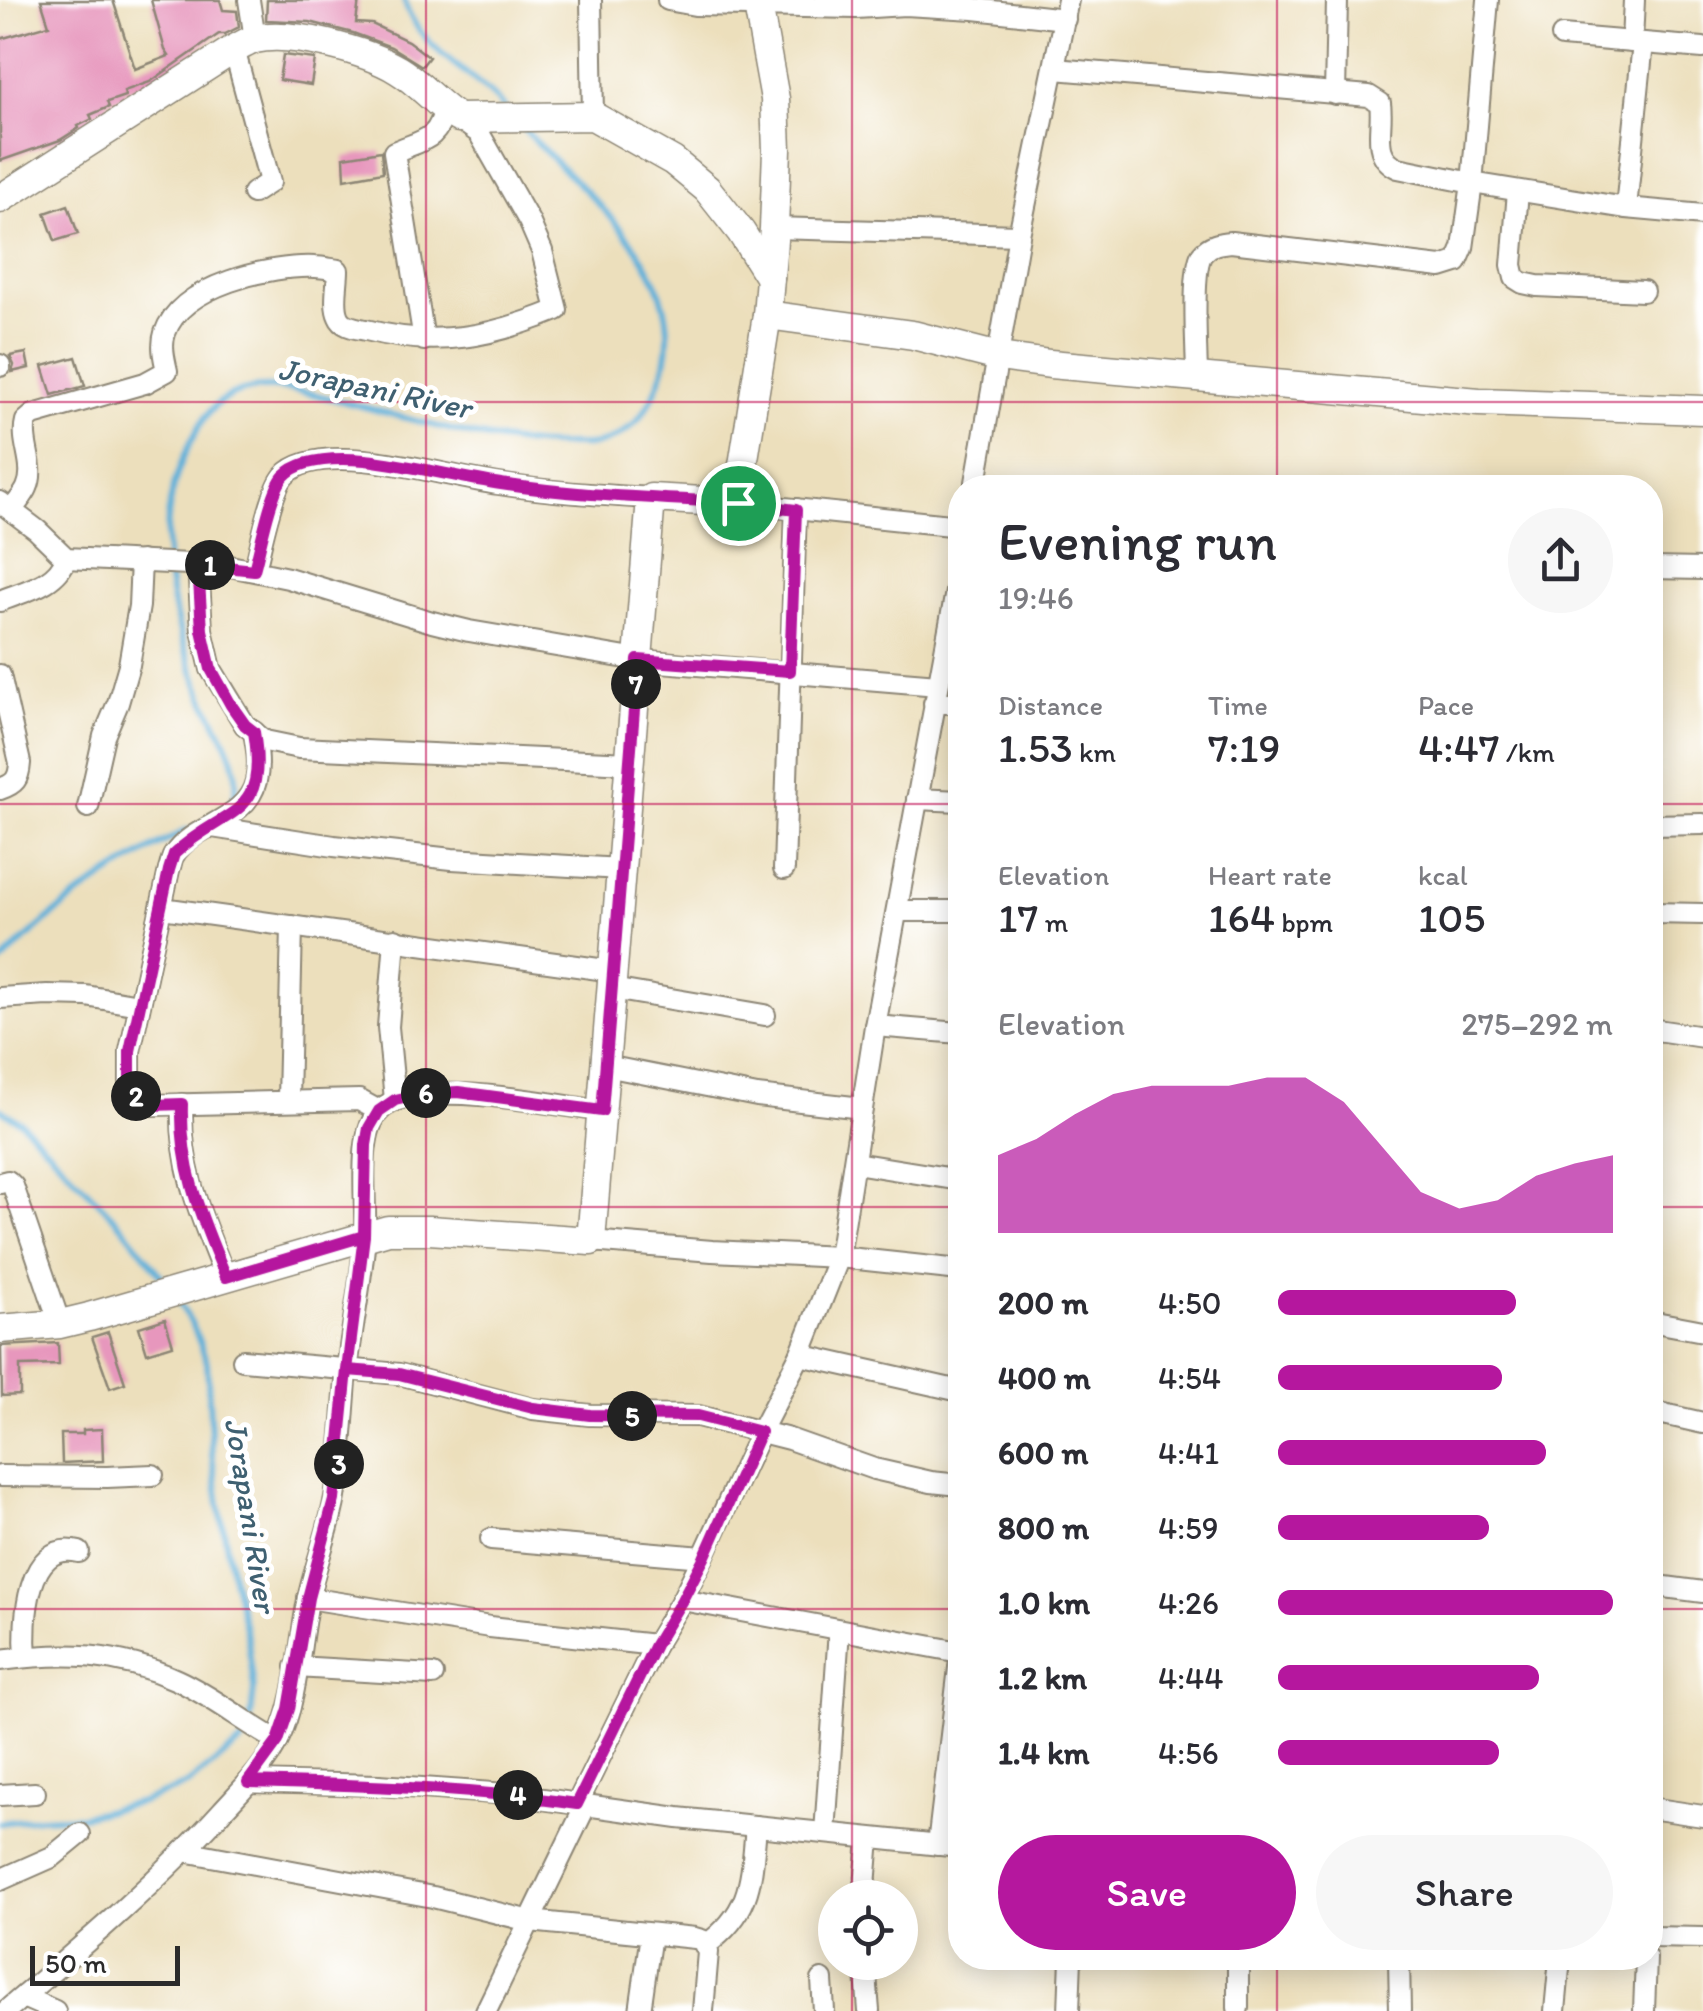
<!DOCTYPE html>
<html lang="en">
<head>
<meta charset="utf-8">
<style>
  body { margin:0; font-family:Itim,sans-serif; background:#f7f7f7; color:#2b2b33; height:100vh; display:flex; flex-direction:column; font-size:38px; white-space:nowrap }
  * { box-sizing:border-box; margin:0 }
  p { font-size:32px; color:#7c7c81 }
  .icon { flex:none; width:55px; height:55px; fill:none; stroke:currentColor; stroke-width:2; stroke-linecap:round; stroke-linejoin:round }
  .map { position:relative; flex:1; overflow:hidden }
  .sheet { position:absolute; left:948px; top:475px; width:715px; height:1495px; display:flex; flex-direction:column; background:#fff; border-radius:40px; box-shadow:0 5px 25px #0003 }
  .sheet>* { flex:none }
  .buttons { position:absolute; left:818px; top:1880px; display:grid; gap:20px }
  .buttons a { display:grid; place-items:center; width:100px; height:100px; border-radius:50%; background:#fff; box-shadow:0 5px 25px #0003; font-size:50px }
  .scale { position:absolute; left:30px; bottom:25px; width:150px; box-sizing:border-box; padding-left:10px; border:5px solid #2b2b2b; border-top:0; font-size:28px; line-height:35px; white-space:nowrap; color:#2b2b2b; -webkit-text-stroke:8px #fff; paint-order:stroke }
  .pin { position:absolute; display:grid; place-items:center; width:85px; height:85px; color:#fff; margin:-42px; border:5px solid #fff; border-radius:50%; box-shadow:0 2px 10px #0007 }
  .km { position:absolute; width:50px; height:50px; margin:-25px; border-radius:50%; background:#222; color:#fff; font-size:28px; line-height:50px; text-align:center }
  .round { display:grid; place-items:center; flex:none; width:105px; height:105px; border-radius:52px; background:#f7f7f7 }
  .summary { display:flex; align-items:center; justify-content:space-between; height:170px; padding:0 50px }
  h1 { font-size:55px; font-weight:600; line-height:75px }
  .figures { display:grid; grid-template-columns:repeat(3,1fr); gap:15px; height:170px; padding:10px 50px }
  .figures div { display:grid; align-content:center }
  .figures b { font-size:42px; font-weight:600 }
  .figures small { font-size:28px; font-weight:400 }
  .figures p { font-size:28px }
  .chart { height:280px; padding:20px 50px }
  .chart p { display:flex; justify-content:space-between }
  .chart svg { width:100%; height:180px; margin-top:10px; fill:#b5179e; opacity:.7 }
  .button { display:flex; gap:20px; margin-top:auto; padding:20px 50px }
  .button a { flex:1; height:115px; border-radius:60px; background:#b5179e; color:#fff; font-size:40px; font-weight:600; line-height:115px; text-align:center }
  .button a+a { background:#f7f7f7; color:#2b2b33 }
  ul { padding:0 50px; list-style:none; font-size:32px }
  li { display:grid; grid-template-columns:160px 120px 1fr; align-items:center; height:75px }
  li i { height:25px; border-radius:12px; background:#b5179e }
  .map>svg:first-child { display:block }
</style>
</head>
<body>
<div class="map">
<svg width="1703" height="2011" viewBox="0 0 1703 2011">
  <rect width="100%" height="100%" fill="#fff"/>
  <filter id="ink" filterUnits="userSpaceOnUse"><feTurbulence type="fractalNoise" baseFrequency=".01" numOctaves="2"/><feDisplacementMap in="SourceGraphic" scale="20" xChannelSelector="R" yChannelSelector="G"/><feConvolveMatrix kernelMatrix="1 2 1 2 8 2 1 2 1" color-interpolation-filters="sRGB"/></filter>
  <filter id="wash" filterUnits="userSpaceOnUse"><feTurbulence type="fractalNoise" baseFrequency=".0048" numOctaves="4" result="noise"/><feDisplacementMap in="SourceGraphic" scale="40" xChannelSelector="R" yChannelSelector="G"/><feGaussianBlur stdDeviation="2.25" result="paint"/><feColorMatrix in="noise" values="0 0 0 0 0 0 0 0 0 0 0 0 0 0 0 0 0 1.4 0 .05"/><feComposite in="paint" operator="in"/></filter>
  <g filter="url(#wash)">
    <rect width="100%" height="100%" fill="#ecdfbc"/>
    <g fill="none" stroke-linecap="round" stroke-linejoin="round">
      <g stroke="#5eb0d9" stroke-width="6">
        <path d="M404 0C418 50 472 70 504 107"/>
        <path d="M232 803C248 764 215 727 201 691 169 616 150 526 187 450 194 435 203 417 215 406 251 374 305 392 345 402 413 419 498 448 567 445 577 445 588 446 597 444 628 436 644 417 656 390 707 277 587 200 522 127"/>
        <path d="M0 964C54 907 117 865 187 830"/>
        <polyline points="0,1109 21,1122 122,1226 168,1284"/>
        <polyline points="0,1823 39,1818 83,1816 141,1802 187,1785 242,1742 251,1717 254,1689 248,1641 231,1570 219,1504 212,1455 207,1362 193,1326 177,1299"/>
      </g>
    </g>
    <g id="blocks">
      <g fill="#e797bd">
        <polygon points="41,0 113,0 135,69 169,56 165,50 151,0 220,0 223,10 237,11 239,27 225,34 219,34 150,82 124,91 125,96 107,102 109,107 90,115 92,119 78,126 79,128 60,140 0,161 0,39 49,25"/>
        <polygon points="267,0 359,0 356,23 372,24 408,41 429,57 422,66 391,47 353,33 310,22 266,20"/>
        <polygon points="283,55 315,59 311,85 279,80"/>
        <polygon points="381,151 383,172 345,179 344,157"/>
        <polygon points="68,205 78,234 55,241 45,213"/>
        <polygon points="26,353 29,368 12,372 14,365 10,356"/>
        <polygon points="76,357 85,386 52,395 43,366"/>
        <polygon points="165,1319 173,1345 147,1353 139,1327"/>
        <polygon points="108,1332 125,1383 110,1388 92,1337"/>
        <polygon points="58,1343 59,1365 20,1366 20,1395 2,1396 1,1346"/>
        <polygon points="102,1429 103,1461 62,1463 61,1434 83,1434 83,1430"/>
      </g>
    </g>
  </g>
  <g filter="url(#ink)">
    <use href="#blocks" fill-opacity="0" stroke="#8c8574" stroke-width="2.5"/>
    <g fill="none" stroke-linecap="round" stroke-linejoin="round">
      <g stroke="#8c8574" stroke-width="24">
        <g id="street">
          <polyline points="249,0 255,39"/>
          <polyline points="591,0 593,116"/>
          <polyline points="668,0 695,5 856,8 905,5 974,9 1065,19"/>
          <polyline points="1488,0 1472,183 1626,208 1703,215"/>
          <polyline points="1562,36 1703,48"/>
          <polyline points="1632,42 1634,0"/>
          <polyline points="234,49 270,182 253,193"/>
          <path d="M1055 69 1369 96 1380 103C1384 128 1370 155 1398 168L1472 183 1463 248 1457 262 1441 267 1231 242C1220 243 1210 244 1202 254 1191 271 1197 353 1197 377"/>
          <polyline points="1335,94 1337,0"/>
          <polyline points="1518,191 1512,265 1515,278 1523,283 1537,286 1643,291"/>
          <polyline points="1626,208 1643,43"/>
          <polyline points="774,228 1019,235"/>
          <path d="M424 340 394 152C421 140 439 141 444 109"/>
          <polyline points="0,365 0,366"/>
          <polyline points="975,488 1019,235 1068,0"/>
          <polyline points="0,502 37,530 66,558 230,566 288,578 432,622 469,631 638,660 938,685"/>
          <polyline points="737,503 960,526"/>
          <path d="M13 509C17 502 24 495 27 488 37 466 20 443 26 421L33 415 145 383 167 371C164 358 161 345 165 333 181 285 271 265 315 267 322 267 331 269 338 270 338 284 333 305 339 317 343 327 356 328 366 330 436 348 491 337 557 310L542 251 529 221 479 133 458 118"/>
          <polyline points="198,564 202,630 211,669 245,725 265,741 299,748 630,763"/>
          <polyline points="1650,568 1703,569"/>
          <path d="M255 570C260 549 271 491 284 476 301 457 340 458 364 460 409 464 454 477 499 484 549 492 600 495 651 498"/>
          <path d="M0 601C24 591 57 585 66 558"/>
          <path d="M0 675 20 763C19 779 15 784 0 789"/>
          <polyline points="934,703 960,703"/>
          <path d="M254 732C257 748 260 765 256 781 247 821 192 824 174 855 171 859 171 865 169 870L130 1051V1082L133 1093 141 1103 153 1105 359 1100 379 1111"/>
          <polyline points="917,799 960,801"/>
          <polyline points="88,807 104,736 118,703 129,665 139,606 141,561"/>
          <polyline points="1650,825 1703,824"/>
          <polyline points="212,827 334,846 452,859 621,869"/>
          <polyline points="784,869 796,509"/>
          <polyline points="162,908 613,971"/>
          <polyline points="897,911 960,911"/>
          <polyline points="1650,913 1703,914"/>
          <polyline points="395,939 388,1027 395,1100"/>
          <polyline points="612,989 765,1015"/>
          <polyline points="0,998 47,995 86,996 139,1005"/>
          <polyline points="875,1026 960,1033"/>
          <polyline points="1650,1029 1703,1037"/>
          <polyline points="606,1066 757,1096 862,1108"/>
          <polyline points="288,1100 292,926"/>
          <path d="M182 1104C180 1173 201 1215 225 1277"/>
          <polyline points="855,1163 960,1180"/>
          <polyline points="0,1183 8,1181 13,1186 60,1324"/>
          <polyline points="591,1241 712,1251 839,1257 960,1270"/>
          <polyline points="1650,1321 1703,1331"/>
          <polyline points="800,1355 960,1391"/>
          <polyline points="243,1360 399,1374 533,1409 590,1415 698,1416 789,1439 874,1469 931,1482 960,1485"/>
          <polyline points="1650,1411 1703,1423"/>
          <polyline points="0,1476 107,1477 153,1475"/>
          <polyline points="491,1539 703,1557"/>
          <polyline points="1650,1585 1703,1592"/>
          <polyline points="308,1598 490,1627 655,1645"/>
          <polyline points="682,1600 960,1652"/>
          <path d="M26 1657C23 1623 26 1539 79 1552"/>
          <path d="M0 1660C66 1652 115 1652 177 1680 212 1696 244 1722 278 1741"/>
          <polyline points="296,1667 433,1675"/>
          <polyline points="249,1782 379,1785 507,1794 678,1818 960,1847"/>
          <polyline points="0,1795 35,1793"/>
          <polyline points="577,1804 655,1645 682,1600 703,1557 761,1431 800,1355 839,1257 875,1026 960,570"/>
          <polyline points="1650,1808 1703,1816"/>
          <polyline points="825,1833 839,1630"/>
          <polyline points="938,1845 960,1659"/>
          <polyline points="184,1851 433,1897 530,1921 695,1938 702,1940 708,1952 703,2011"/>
          <polyline points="0,1880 52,1857 80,1834"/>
          <polyline points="864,1898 869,1838"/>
          <polyline points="1650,1937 1703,1938"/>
          <path d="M706 1945C753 1911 751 1879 756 1826"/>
          <polyline points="1399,1958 1400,2011"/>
          <polyline points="865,1962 869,2011"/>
          <polyline points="822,1980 824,2011"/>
          <polyline points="23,1997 55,2011"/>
          <polyline points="1238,2008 1238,1958"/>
          <path d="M6 2011C81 1947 156 1884 222 1811 242 1789 265 1767 278 1740 298 1699 299 1644 308 1600 315 1565 329 1532 335 1497 342 1455 343 1412 347 1370 352 1325 362 1280 365 1235 367 1202 356 1134 380 1110 416 1076 553 1105 602 1111"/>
          <polyline points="486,2011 586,1805"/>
          <polyline points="640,2011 651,1934"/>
          <polyline points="1069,2011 1071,1958"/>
          <polyline points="1555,2011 1560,1958"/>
          <polyline points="1644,2011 1646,1958"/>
        </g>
      </g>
      <g stroke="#8c8574" stroke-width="31">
        <g id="secondary">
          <path d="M0 199 234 49C241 46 248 41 255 39 290 30 367 51 398 70 420 83 436 104 458 118L593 116 673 161 707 189 741 232 770 278"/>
          <polyline points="767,315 913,335 999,357 1050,364 1479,402 1703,410"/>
          <polyline points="0,1329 60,1324 89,1317 388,1230 429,1230 591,1241 651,498 737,503 767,315 774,228 777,150 775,99 757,0"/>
        </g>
      </g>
      <use href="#street" stroke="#fff" stroke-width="20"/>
      <use href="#secondary" stroke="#fff" stroke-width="28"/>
    </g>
  </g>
  <g fill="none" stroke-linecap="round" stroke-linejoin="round" filter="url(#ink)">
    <g stroke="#fff" stroke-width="20">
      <path id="route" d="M738 503C659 498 579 496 501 484 456 477 410 465 365 460 341 458 302 457 284 476 271 490 260 549 254 570L198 564 202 630 211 669 231 705 245 725 254 732C269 821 224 806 174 854L169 870 130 1051V1082L133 1092 141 1103 154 1105 182 1104C180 1171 201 1216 226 1277L364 1236 347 1370 334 1500 308 1598 289 1709 278 1741 248 1782C359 1785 468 1788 577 1804L655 1645 682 1600 704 1558 760 1432 698 1416 590 1415 533 1408 399 1374 347 1370 364 1236 366 1145 369 1128 379 1111 395 1100 422 1094 458 1092 602 1111 638 660 790 671 796 510 738 503"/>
    </g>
    <use href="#route" stroke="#b5179e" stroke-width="12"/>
  </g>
  <path fill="none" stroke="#c2185b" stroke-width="2.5" stroke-opacity="0.55" d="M426 0V2011M852 0V1898M1277 0V488M0 402H1703M0 804H960M1650 804H1703M0 1207H960M1650 1207H1703M0 1609H960M1650 1609H1703M1277 1958V2011M852 1962V2011"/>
  <g text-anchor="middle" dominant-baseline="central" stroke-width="10" stroke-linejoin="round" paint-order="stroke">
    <g font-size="32" font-style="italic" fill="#3f6071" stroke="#fff">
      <text transform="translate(375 388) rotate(12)">Jorapani River</text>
      <text transform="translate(251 1515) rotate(81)">Jorapani River</text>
    </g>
  </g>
</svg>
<div class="buttons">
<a><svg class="icon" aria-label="locate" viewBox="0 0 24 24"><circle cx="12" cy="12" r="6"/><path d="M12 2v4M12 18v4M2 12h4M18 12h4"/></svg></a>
</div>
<div class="scale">50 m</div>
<div class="pin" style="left:738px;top:503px;background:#1e9e55"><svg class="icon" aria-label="arrive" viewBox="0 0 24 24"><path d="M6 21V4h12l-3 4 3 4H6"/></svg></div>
<b class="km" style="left:210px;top:565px">1</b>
<b class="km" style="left:136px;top:1096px">2</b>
<b class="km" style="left:339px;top:1464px">3</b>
<b class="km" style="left:518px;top:1795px">4</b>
<b class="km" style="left:632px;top:1416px">5</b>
<b class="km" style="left:426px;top:1093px">6</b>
<b class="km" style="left:636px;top:684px">7</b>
<section class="sheet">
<div class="summary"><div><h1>Evening run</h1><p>19:46</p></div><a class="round"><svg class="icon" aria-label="share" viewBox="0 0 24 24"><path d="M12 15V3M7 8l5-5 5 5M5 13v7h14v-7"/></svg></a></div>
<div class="figures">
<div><p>Distance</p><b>1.53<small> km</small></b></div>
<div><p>Time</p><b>7:19</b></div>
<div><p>Pace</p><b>4:47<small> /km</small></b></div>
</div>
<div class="figures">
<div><p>Elevation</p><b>17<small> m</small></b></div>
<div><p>Heart rate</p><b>164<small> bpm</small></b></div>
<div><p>kcal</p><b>105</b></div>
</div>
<div class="chart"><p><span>Elevation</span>275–292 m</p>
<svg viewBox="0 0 160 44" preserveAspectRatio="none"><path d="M0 44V25L10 21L20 15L30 10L40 8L50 8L60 8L70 6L80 6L90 12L100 23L110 34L120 38L130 36L140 30L150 27L160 25V44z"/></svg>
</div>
<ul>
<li><b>200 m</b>4:50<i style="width:71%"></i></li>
<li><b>400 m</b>4:54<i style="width:67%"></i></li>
<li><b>600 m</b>4:41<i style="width:80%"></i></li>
<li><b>800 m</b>4:59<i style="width:63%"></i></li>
<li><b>1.0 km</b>4:26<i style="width:100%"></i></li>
<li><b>1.2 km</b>4:44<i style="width:78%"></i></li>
<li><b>1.4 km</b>4:56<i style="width:66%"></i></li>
</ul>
<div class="button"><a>Save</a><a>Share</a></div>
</section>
</div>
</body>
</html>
